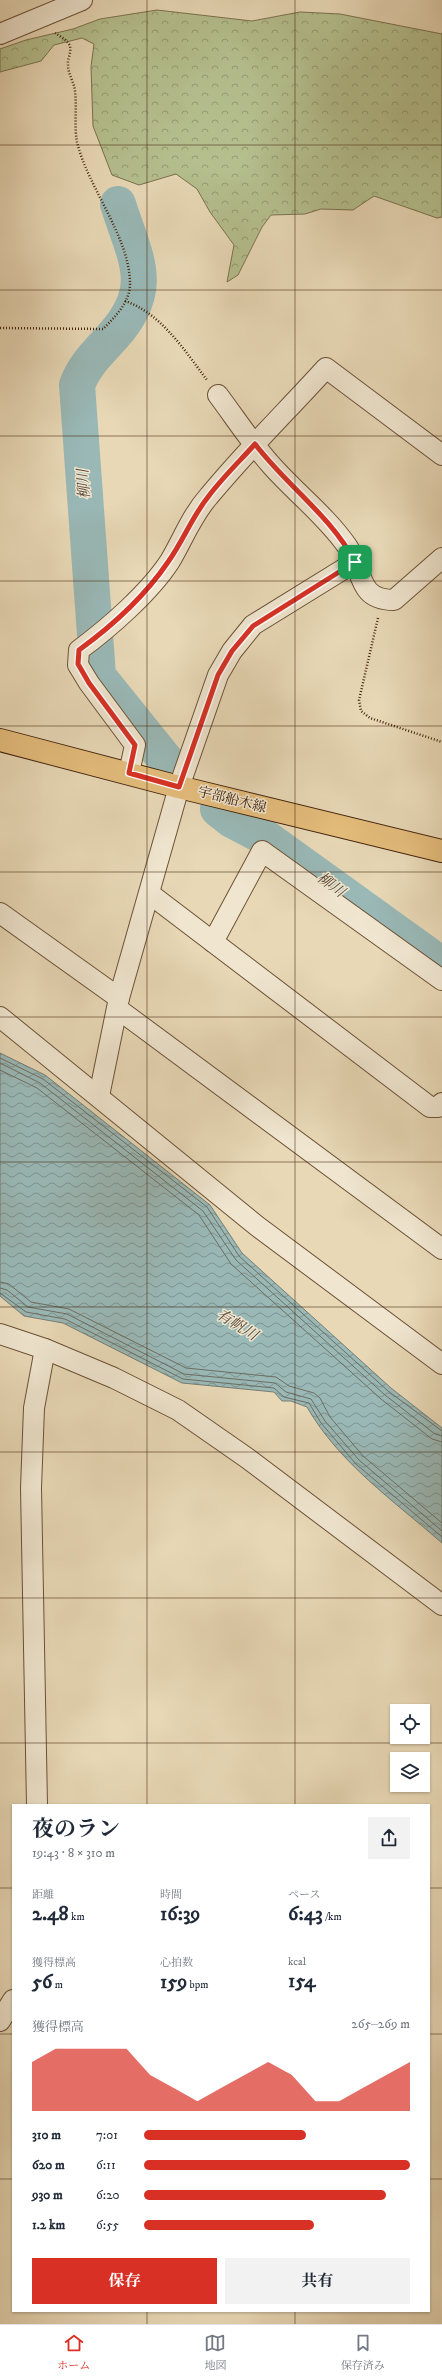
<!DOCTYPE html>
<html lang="ja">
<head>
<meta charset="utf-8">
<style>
  body { margin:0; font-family:"IM FELL DW Pica","Noto Serif JP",serif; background:#f2f2f3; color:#1f2937; height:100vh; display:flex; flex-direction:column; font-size:15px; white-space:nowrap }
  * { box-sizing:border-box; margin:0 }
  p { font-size:13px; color:#747a83 }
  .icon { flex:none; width:22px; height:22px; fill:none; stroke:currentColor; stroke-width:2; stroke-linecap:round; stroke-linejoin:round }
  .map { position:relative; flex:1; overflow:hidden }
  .panel { position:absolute; left:12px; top:1804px; width:418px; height:508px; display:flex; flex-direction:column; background:#fff; border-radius:0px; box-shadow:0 1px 3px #0004 }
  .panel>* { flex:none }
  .buttons { position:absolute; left:390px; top:1704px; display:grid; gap:8px }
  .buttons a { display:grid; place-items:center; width:40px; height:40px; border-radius:0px; background:#fff; box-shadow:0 1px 3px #0004; font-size:20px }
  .pin { position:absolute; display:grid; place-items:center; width:34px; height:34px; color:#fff; margin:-17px; border-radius:8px; box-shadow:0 2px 6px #0006 }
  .round { display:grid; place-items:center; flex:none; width:42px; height:42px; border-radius:0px; background:#f2f2f3 }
  .head { display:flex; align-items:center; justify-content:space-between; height:68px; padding:0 20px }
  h1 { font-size:22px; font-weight:700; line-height:30px }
  .figures { display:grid; grid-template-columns:repeat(3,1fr); gap:6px; height:68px; padding:4px 20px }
  .figures div { display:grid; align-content:center }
  .figures b { font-size:20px; font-weight:700 }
  .figures small { font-size:11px; font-weight:400 }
  .figures p { font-size:11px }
  .chart { height:112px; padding:8px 20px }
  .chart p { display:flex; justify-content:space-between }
  .chart svg { width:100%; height:72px; margin-top:4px; fill:#d93025; opacity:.7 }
  .cta { display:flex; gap:8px; margin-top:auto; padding:8px 20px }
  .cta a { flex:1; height:46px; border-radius:0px; background:#d93025; color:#fff; font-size:16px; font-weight:700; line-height:46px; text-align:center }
  .cta a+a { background:#f2f2f3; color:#1f2937 }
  ul { padding:0 20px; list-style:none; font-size:13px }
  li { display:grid; grid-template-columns:64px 48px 1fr; align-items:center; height:30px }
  li i { height:10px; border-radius:5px; background:#d93025 }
  .dock { display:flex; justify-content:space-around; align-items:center; height:56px; border-top:1px solid #e0e1e3; background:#fff; font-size:11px; color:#747a83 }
  .dock a { display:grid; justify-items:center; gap:2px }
  .dock .selected { color:#d93025 }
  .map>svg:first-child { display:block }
</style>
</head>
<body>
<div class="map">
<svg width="442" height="2324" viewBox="0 0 442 2324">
  <defs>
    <pattern id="forest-crowns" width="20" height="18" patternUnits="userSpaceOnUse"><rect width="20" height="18" fill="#b5bf8e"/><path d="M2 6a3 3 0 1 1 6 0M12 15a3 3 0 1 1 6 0" fill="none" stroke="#959b72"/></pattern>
    <pattern id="water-waves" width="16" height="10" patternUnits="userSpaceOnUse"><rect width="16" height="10" fill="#99b8b6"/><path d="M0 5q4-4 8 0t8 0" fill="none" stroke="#7e9592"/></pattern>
  </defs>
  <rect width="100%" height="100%" fill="#e8d8b6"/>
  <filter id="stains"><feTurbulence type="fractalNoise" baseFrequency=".005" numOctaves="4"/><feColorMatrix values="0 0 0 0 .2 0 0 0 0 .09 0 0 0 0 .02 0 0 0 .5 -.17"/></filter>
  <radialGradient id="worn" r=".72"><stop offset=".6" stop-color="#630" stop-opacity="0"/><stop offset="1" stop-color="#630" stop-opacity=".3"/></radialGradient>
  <polygon fill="url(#forest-crowns)" stroke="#7c724e" points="157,10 252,21 300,12 340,14 442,34 442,217 437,218 374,196 353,210 321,209 305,214 271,215 262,227 238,275 227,282 234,245 210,212 197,189 176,174 139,185 112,175 93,126 91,67 94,44 82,38 54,45 41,61 0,72 0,49 26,40 73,29 100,19"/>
  <path fill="url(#water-waves)" stroke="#777d72" d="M0 1053 45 1075 210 1205 242 1253 391 1388 442 1428V1543C394 1501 339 1463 307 1407L291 1401H282L274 1392 182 1383 63 1323 24 1316 0 1296Z"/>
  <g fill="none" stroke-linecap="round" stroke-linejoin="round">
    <g stroke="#6e6e62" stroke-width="1">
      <polyline points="0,1058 43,1079 207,1207 239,1256 388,1391 442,1431"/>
      <polyline points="0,1063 40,1083 203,1211 236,1260 385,1395 435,1434 442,1436"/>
      <polyline points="0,1070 37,1088 199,1215 231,1264 381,1399 432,1439 442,1442"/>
      <polyline points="0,1282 9,1284 31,1302 69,1309 186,1368 276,1377 289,1386 314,1393 320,1398 330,1417 363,1456 442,1523"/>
      <polyline points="0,1288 7,1290 28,1307 67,1314 184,1374 275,1383 286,1392 311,1399 325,1421 359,1460 442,1531"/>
      <polyline points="0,1293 26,1312 65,1319 183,1379 274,1388 284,1397 309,1403 321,1423 356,1464 442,1537"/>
    </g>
    <g stroke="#99b8b6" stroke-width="36">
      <path d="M118 204C135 259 157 287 113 336 99 352 84 365 77 385L98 676 168 763"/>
      <polyline points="218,809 232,820 266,838 442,965"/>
    </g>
    <g stroke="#6c5137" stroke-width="22">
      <g id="minor">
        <polyline points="0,34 82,0"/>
        <path d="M218 395C236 419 252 444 272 466 296 493 326 516 347 546 364 570 356 600 394 600L442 558"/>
        <path d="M129 773 135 745 89 683 78 665 79 650C109 628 150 592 170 561 183 539 192 515 209 496 246 451 287 411 326 368L442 455"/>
        <polyline points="150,894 430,1107 438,1107 442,1103"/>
        <polyline points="0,913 119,998"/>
        <polyline points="213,942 262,851 442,980"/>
        <polyline points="118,1009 442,1249"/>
        <polyline points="0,1017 257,1226 442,1364"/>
        <polyline points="99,1096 119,998 179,787 218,675 232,651 253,625 355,562"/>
        <polyline points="0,1334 45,1349 114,1378 178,1410 247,1458 442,1605"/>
        <polyline points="37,1805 31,1488 34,1408 45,1349"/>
        <polyline points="0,2021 13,2000"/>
      </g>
    </g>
    <g stroke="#43240d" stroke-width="24">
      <polyline id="major" points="0,740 179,787 442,851"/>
    </g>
    <g stroke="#43240d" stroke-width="2.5" stroke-dasharray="1 2" stroke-linecap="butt">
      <path d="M125 301C161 313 185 351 207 380"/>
      <path d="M0 328 103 329C115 317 130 302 130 284 130 237 88 188 77 142 74 126 77 108 75 91 74 82 68 74 68 65 67 58 73 51 69 44 66 40 60 36 55 33"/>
      <polyline points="378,618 359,700 361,711 370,718 442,742"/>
    </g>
    <use href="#minor" stroke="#f0e6d0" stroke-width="20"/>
    <use href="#major" stroke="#e4bc7b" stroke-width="22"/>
  </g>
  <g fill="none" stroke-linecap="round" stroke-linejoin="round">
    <g stroke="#fff" stroke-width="8">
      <path id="route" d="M255 444C286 485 331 516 355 562L253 626 232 651 218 675 179 787 129 773 135 745 89 683 78 664 79 650C112 626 145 596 168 562 183 541 192 517 208 497 222 478 239 462 255 444Z"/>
    </g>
    <use href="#route" stroke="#d93025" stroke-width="5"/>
  </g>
  <path fill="none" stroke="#43240d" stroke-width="1" stroke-opacity="0.55" d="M147 0V1805M295 0V1805M0 145H442M0 290H442M0 436H442M0 581H442M0 726H442M0 872H442M0 1017H442M0 1162H442M0 1307H442M0 1452H442M0 1598H442M0 1743H442M0 1888H13M429 1888H442M0 2034H13M429 2034H442M0 2179H13M429 2179H442M147 2311V2324M295 2311V2324"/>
  <g text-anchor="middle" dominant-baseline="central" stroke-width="3" stroke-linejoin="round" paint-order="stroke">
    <g font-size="14" fill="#43240d" stroke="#f0e6d0">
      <text transform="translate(232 800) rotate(14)">宇部船木線</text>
    </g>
    <g font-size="15" font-style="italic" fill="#584937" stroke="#f0e6d0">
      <text transform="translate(84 484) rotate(-94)">柳川</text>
      <text transform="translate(331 885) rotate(36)">柳川</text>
      <text transform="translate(237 1325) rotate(32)">有帆川</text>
    </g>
  </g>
  <rect width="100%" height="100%" filter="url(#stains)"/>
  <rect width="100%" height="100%" fill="url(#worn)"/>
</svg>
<div class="buttons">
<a><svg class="icon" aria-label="locate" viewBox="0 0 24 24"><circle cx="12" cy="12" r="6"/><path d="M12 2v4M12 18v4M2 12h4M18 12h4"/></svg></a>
<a><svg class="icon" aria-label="layers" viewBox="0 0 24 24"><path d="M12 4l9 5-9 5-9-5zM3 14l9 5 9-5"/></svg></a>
</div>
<div class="pin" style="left:355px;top:562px;background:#1e9e55"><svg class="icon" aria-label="arrive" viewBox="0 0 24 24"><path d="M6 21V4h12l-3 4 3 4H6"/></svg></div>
<section class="panel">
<div class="head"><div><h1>夜のラン</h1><p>19:43 · 8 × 310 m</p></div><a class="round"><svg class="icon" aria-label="share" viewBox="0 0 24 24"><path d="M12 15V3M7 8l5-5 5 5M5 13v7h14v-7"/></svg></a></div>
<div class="figures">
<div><p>距離</p><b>2.48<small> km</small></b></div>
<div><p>時間</p><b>16:39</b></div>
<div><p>ペース</p><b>6:43<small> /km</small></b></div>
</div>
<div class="figures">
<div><p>獲得標高</p><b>56<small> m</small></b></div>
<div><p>心拍数</p><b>159<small> bpm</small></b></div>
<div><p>kcal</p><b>154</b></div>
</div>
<div class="chart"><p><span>獲得標高</span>265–269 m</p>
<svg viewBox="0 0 160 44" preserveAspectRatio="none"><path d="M0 44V14L10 6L20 6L30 6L40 6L50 22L60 30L70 38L80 30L90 22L100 14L110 22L120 38L130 38L140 30L150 22L160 14V44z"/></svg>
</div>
<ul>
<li><b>310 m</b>7:01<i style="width:61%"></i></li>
<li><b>620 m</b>6:11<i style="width:100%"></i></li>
<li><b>930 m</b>6:20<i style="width:91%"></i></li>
<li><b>1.2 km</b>6:55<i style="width:64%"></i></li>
</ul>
<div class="cta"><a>保存</a><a>共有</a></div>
</section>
</div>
<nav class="dock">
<a class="selected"><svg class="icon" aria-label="home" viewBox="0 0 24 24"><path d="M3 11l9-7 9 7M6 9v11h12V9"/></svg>ホーム</a>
<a><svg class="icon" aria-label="map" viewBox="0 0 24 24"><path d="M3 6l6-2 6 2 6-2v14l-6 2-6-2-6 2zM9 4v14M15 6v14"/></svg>地図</a>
<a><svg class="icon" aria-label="saved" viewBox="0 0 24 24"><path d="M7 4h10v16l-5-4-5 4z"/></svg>保存済み</a>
</nav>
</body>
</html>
